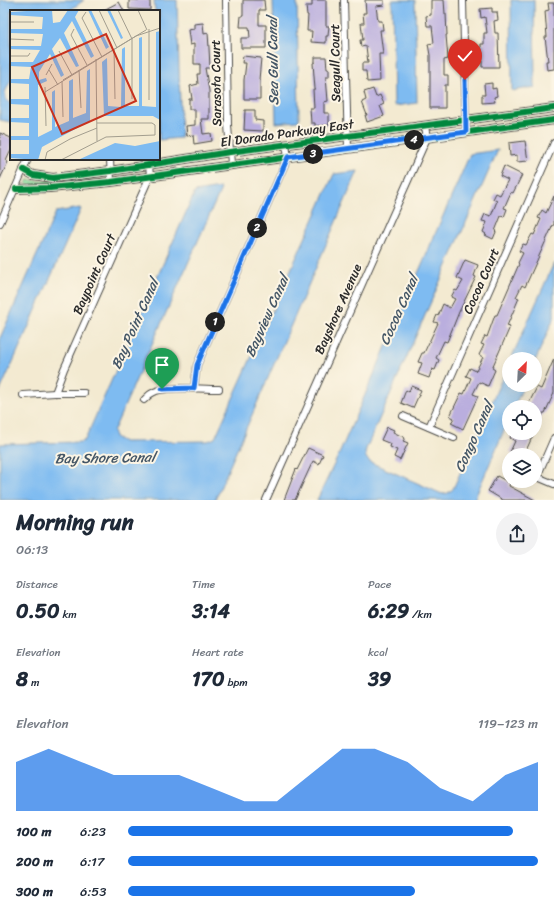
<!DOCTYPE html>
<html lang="en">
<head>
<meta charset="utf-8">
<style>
  body { margin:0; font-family:Sriracha,sans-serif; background:#f2f2f3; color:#1f2937; height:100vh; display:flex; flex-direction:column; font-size:15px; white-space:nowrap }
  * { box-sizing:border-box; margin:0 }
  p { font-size:13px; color:#747a83 }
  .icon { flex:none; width:22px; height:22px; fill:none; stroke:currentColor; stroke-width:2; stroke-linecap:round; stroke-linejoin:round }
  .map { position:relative; height:500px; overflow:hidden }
  .side { display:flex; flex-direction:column; background:#fff; flex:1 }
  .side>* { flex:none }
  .needle { width:26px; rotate:24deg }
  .tools { position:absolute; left:502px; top:352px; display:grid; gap:8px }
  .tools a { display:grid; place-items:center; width:40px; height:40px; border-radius:50%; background:#fff; box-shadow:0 4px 16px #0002; font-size:20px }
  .pin { position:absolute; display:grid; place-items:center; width:34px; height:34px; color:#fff; margin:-41px -17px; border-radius:50% 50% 50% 0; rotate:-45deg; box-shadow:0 0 4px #0007 }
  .pin .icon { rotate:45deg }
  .km { position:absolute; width:20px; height:20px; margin:-10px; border-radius:50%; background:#222; color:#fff; font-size:11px; line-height:20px; text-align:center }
  .round { display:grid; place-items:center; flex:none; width:42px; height:42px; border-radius:21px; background:#f2f2f3 }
  .headline { display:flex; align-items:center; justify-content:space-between; height:68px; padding:0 16px }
  h1 { font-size:22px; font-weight:700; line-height:30px }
  .metrics { display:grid; grid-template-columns:repeat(3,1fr); gap:6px; height:68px; padding:4px 16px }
  .metrics div { display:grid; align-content:center }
  .metrics b { font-size:20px; font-weight:700 }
  .metrics small { font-size:11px; font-weight:400 }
  .metrics p { font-size:11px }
  .chart { height:112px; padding:8px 16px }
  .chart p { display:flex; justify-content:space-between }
  .chart svg { width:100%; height:72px; margin-top:4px; fill:#1a73e8; opacity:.7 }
  ul { padding:0 16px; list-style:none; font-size:13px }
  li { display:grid; grid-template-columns:64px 48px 1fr; align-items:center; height:30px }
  li i { height:10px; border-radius:5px; background:#1a73e8 }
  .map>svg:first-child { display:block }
</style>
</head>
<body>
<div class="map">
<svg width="554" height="500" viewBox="0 0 554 500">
  <rect width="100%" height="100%" fill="#fcf5e5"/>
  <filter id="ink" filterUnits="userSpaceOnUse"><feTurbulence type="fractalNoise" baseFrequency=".025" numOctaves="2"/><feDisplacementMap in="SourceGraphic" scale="8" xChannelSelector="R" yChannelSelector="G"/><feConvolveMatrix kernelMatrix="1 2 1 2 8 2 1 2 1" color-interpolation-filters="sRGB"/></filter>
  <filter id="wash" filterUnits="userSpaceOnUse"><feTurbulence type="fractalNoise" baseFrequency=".012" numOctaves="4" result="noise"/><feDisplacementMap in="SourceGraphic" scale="16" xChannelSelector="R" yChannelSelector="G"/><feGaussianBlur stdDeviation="0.9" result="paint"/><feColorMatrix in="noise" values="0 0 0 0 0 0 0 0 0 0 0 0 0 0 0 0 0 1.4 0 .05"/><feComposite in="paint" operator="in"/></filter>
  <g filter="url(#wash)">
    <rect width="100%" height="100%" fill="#f3ead1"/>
    <polygon fill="#8cde9f" stroke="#5c8465" points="97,176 96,178 82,183 29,186 26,183 28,180 41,181"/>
    <g fill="#7ebbf1" stroke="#54738e">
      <polygon points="0,0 84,0 69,11 11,11 11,80 5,92 5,96 6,100 11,104 11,122 0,120"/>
      <polygon points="154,0 177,0 181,138 159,140 159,11 155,11"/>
      <polygon points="273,0 297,0 299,120 297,121 276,123"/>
      <polygon points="392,0 415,0 417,103 395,106 394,105"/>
      <polygon points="511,0 534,0 535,87 512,91"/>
      <path d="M498 150 366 449C364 455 366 460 372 463L442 494 448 493 453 489 509 363V385H524L514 407H509V419L474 500H317L340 452 470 154Z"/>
      <polygon points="358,171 215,500 0,500 0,444 81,442 85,440 195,192 220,188 221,189 113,432 116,438 124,442 208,441 215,438 334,174"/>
      <polygon points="80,208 81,209 0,391 0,338 56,212"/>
      <polygon points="554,263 554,318 535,361 535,359 511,359"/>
    </g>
    <g id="blocks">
      <g fill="#baaede">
        <polygon points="129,0 150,0 150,10 129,9"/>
        <polygon points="243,0 264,0 265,10 259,10 259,25 266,25 266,48 241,48 241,38 250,38 249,27 240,27 241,16 243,16"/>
        <polygon points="312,0 326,0 326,26 329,26 328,36 326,36 326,43 311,42 312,31 307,31 308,15 307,15 306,6 312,6"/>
        <polygon points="365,0 384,0 384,5 376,6 378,21 382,21 383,30 380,30 383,54 379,54 380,81 367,82 366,71 362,71 362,63 368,63 366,46 361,47 360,40 363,40 361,23 364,23 363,13 366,13"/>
        <polygon points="431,0 444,0 445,14 446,14 447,35 446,35 448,59 444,60 444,75 448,75 448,85 445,85 445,108 430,108 430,55 428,44 434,43 432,26 427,26 426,16 431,15"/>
        <polygon points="119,2 124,11 102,11"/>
        <polygon points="548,3 554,3 554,69 547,70 546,61 548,61 545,37 547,37 545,11 549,10"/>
        <polygon points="492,8 492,12 497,12 498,20 494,21 495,33 498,33 499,67 482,67 482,53 481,53 481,44 484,44 484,33 487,33 485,17 481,18 480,9"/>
        <polygon points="203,23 204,34 208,33 209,48 210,68 205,68 209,91 209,119 201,119 203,134 211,133 212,141 194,144 193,135 187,136 186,126 195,125 195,109 189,109 189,99 192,99 190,86 198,84 197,74 200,74 200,64 194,64 194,44 190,45 188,30 194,29 194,24"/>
        <polygon points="243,56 261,58 259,80 260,80 260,99 244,99 244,80 246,63 242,63"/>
        <polygon points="315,57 326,57 327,69 329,69 329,77 326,77 328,101 324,102 324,113 329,113 329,125 315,126 315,123 311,123 310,108 314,108 313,89 315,89 313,63 315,62"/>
        <polygon points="492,83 492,89 496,88 497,96 494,97 495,102 482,103 482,95 485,95 484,84"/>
        <polygon points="373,89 376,97 380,95 384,104 380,106 384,116 367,122 365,115 367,115 362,102 366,100 364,92"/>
        <polygon points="245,110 255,110 255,120 263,121 263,131 244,130"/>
        <polygon points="0,133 11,138 11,150 6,161 8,162 0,179"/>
        <polygon points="525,141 528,161 517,162 517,155 510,156 509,143"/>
        <polygon points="504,166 522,175 513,193 511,192 504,208 507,209 504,217 501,216 495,231 496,232 493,239 485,235 486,234 483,232 487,222 482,221 485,214 491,216 497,201 493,199 496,193 500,195 508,180 500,176"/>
        <polygon points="554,196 554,225 553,225 525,287 522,285 516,297 519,298 507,326 510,327 492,368 495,370 488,386 479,382 473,394 478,396 463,429 451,423 454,418 450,416 461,393 464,394 471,378 466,376 470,368 476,371 483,357 479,355 484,345 481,344 485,336 487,337 495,315 497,315 519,264 518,263 523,253 519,251 523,244 526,245 532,234 534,235 541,219 538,218 542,210 546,213"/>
        <polygon points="465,260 478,265 474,276 476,277 459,312 447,342 444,341 436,358 439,360 435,370 432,369 429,378 418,374 422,363 418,362 422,353 424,353 438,323 434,322 437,315 438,316 443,304 450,308 455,299 451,297 455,290 457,291 463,281 457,278"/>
        <polygon points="554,359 554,393 545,413 543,413 535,432 535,407 527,407 537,387 541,389"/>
        <polygon points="411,386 421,390 413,408 401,403 406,390 409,392"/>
        <polygon points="387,427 394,430 393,432 405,438 403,441 408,443 400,460 394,457 397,450 390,447 391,444 381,440"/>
        <polygon points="512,433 534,433 524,455 516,455 510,452 515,441 510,438"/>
        <polygon points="308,448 323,455 319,464 313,461 295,500 284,500 296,469 297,470"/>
        <polygon points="497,476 510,483 509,486 535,500 503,500 488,491"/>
      </g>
    </g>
  </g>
  <g filter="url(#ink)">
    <use href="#blocks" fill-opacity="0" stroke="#494844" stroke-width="1"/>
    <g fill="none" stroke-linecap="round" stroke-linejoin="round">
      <g stroke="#494844" stroke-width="8">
        <g id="minor">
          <polyline points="226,0 228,125 231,164"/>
          <polyline points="344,0 348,149"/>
          <polyline points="463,0 466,132"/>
          <polyline points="110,159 111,182"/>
          <polyline points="0,223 28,159"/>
          <polyline points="194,388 197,365 288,157 286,145"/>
          <polyline points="55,393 64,369 150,176 149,165"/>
          <polyline points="23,395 55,393 84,393"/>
          <path d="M144 400C147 397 149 394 154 392 167 386 204 389 219 389"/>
          <polyline points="403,416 454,438"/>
          <polyline points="429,427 554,143"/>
          <polyline points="535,476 554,484"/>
          <polyline points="537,477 554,438"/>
          <polyline points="266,500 427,138 425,126"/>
        </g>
      </g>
      <g stroke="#494844" stroke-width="10">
        <g id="tertiary">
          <polyline points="24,170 33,175 53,178 110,171 230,152 554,108"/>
          <polyline points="16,189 50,188 111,182 554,120"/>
        </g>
      </g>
      <use href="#minor" stroke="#fff" stroke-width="6"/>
      <use href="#tertiary" stroke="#fff" stroke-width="8"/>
      <g stroke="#fcf5e5" stroke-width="8">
        <g id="cycleway">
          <polyline points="24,170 33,175 53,178 110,171 230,152 554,108"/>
          <polyline points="16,189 50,188 111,182 554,120"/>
        </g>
      </g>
      <use href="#cycleway" stroke="#00873e" stroke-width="6"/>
    </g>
  </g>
  <g fill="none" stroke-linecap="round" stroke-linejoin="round" filter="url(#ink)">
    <g stroke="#fff" stroke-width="8">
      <polyline id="route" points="162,389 194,388 197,365 288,157 466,132 465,80"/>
    </g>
    <use href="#route" stroke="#1a73e8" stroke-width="5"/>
  </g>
  <g text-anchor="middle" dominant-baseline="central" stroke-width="4" stroke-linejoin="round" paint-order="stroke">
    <g font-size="13" fill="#2b2b2b" stroke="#fcf5e5">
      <text transform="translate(335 63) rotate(-91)">Seagull Court</text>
      <text transform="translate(216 83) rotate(-91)">Sarasota Court</text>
      <text transform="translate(287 133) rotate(-8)">El Dorado Parkway East</text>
      <text transform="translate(94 274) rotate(-66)">Baypoint Court</text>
      <text transform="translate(481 281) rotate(-66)">Cocoa Court</text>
      <text transform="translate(338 309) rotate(-66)">Bayshore Avenue</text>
    </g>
    <g font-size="14" font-style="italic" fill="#445666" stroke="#fcf5e5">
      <text transform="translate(273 61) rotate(-91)">Sea Gull Canal</text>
      <text transform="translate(399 310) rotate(-66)">Cocoa Canal</text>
      <text transform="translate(267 316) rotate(-66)">Bayview Canal</text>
      <text transform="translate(135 324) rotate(-66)">Bay Point Canal</text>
      <text transform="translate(474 437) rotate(-66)">Congo Canal</text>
      <text transform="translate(105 458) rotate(-1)">Bay Shore Canal</text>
    </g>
  </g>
  <g transform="translate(10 10)">
    <rect width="150" height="150" fill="#f3ead1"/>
    <path d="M33 0H42L43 13 50 12 58 0H69L65 7 84 46 81 48 62 11 54 23 69 56 66 57 50 28 42 39 54 65 51 67 40 44 29 62V70L36 68 37 71 28 75V127L42 120V82L45 80V117L59 111V71L63 69V108L76 103 77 61 80 59V111L32 137 28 150 0 148V144H19V130H0V126H19V113L0 112V108H19V95L0 94V89H19V74L0 73V69H19L21 57 0 56V52H23L30 40 0 39V36H31L33 24 0 23V19H32L33 7 0 5V2ZM78 0H81L99 37 96 39ZM97 0H100L113 28 111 29ZM150 21V110L143 106H94L92 52 97 48 98 96 111 97 112 39 115 37V96H129V28L132 27V96L146 97V22ZM150 131V150H68L105 133 125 136Z" fill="#7ebbf1"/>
    <path fill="none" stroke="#a39e8f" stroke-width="1" d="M89 0 107 38M108 0 122 29V89M128 0 137 20M76 2 72 8 92 47M0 12H24M64 19 61 25 77 55M139 19V90M0 29 24 30M104 39 105 89M49 41 62 65M0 46H18L20 43M86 49 87 131M39 60 48 75M69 60 71 98M36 65 42 54M53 70 136 20M52 71 53 107M35 77 36 116M35 82 126 26 150 18M35 150 37 142 60 129 87 118M51 150 96 127 145 125V115L142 113H87"/>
    <path fill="#c8321e" fill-opacity="0.15" stroke="#c8321e" stroke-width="2" d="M96 24 126 91 52 124 22 57Z"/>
    <rect width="150" height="150" fill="none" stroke="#2b2b2b" stroke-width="2"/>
  </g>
</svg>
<div class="tools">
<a><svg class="needle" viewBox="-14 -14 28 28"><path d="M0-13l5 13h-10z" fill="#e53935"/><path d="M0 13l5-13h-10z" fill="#747a83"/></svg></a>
<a><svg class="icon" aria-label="locate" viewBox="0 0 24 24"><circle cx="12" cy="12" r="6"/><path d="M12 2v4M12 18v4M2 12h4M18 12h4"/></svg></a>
<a><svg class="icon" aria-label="layers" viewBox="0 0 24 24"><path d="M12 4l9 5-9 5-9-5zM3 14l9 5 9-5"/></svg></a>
</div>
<div class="pin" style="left:162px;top:389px;background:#1e9e55"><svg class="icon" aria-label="arrive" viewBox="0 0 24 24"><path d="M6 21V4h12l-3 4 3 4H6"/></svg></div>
<div class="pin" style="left:465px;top:80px;background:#d93025"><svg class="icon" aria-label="check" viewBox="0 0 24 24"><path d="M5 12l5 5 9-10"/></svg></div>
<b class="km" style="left:215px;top:322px">1</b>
<b class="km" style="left:257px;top:228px">2</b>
<b class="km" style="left:313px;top:154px">3</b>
<b class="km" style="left:414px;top:140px">4</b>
</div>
<section class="side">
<div class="headline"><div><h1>Morning run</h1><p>06:13</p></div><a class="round"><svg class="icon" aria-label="share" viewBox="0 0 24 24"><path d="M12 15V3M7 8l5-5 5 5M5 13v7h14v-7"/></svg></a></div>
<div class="metrics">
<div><p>Distance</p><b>0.50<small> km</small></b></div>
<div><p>Time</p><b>3:14</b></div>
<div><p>Pace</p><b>6:29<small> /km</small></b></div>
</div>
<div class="metrics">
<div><p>Elevation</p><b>8<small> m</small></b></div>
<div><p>Heart rate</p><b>170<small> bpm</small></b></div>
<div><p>kcal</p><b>39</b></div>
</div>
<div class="chart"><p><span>Elevation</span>119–123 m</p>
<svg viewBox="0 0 160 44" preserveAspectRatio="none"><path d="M0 44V14L10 6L20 14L30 22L40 22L50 22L60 30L70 38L80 38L90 22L100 6L110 6L120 14L130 30L140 38L150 22L160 14V44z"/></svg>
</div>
<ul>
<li><b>100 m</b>6:23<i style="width:94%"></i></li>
<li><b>200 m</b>6:17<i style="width:100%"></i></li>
<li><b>300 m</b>6:53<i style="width:70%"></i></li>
</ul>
</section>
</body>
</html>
